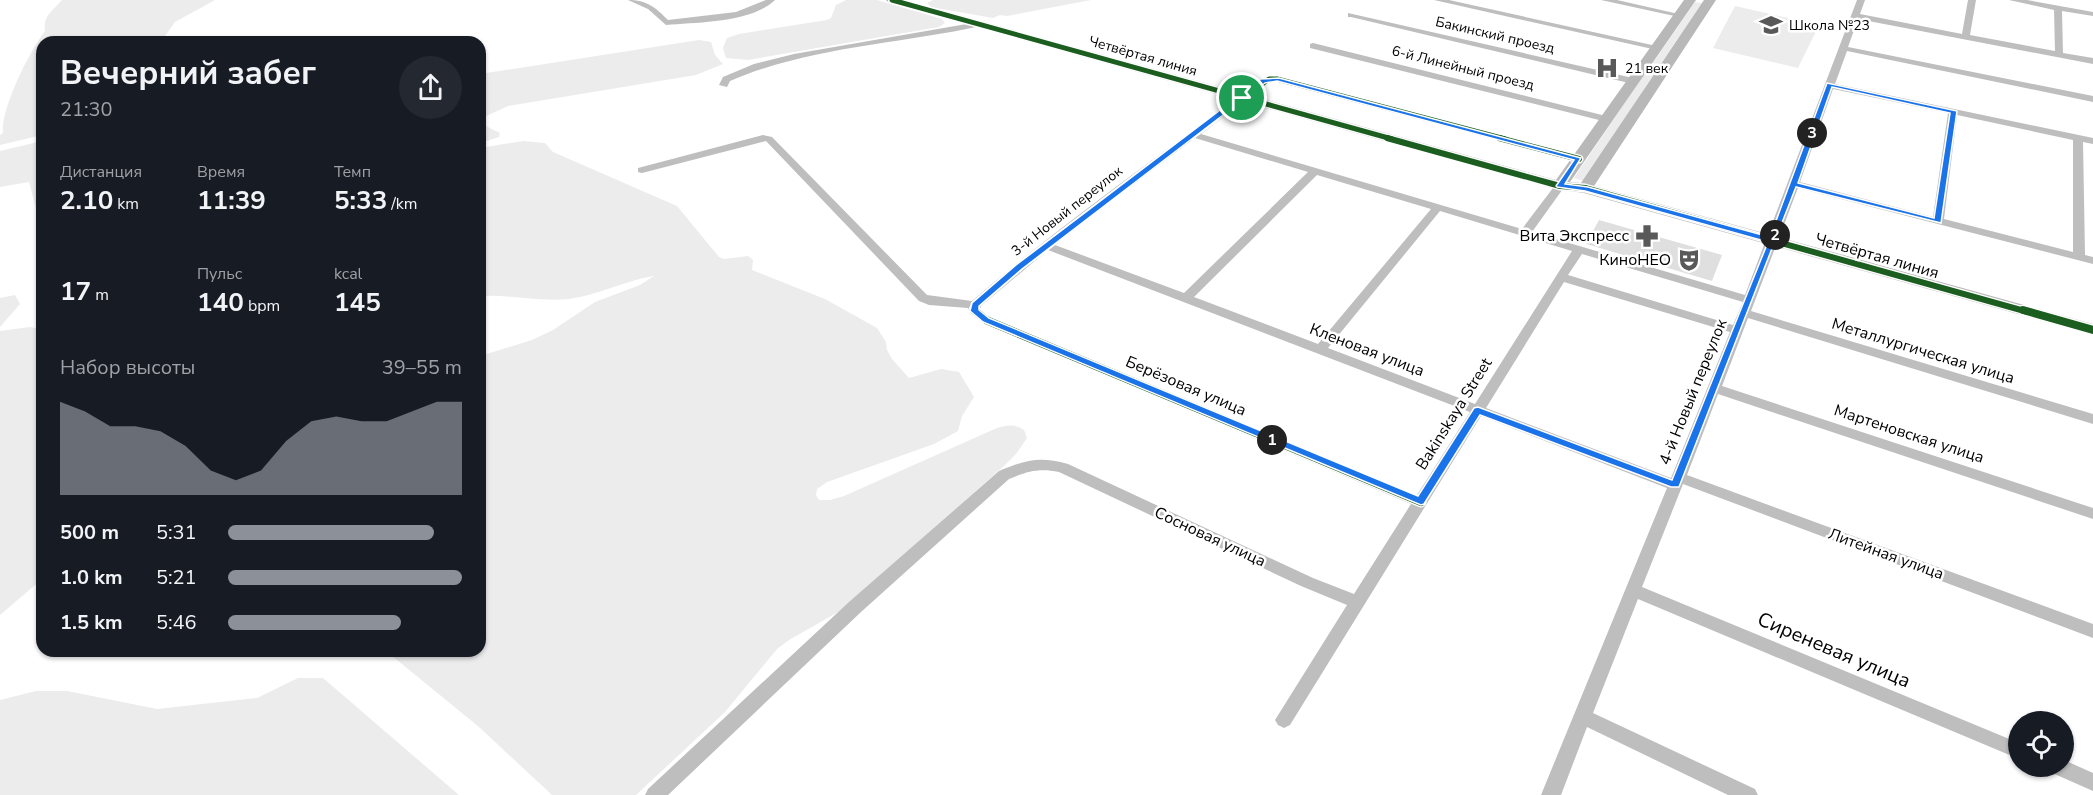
<!DOCTYPE html>
<html lang="ru">
<head>
<meta charset="utf-8">
<style>
  body { margin:0; font-family:"Nunito Sans",sans-serif; background:#242831; color:#f1f3f6; height:100vh; display:flex; flex-direction:column; font-size:22px; white-space:nowrap }
  * { box-sizing:border-box; margin:0 }
  p { font-size:20px; color:#9ea1a6 }
  .icon { flex:none; width:33px; height:33px; fill:none; stroke:currentColor; stroke-width:2; stroke-linecap:round; stroke-linejoin:round }
  .map { position:relative; flex:1; overflow:hidden }
  .panel { position:absolute; left:36px; top:36px; width:450px; height:621px; display:flex; flex-direction:column; background:#171b24; border-radius:18px; box-shadow:0 2px 4px #0004 }
  .panel>* { flex:none }
  .controls { position:absolute; left:2008px; top:711px; display:grid; gap:12px }
  .controls a { display:grid; place-items:center; width:66px; height:66px; border-radius:50%; background:#171b24; box-shadow:0 2px 4px #0004; font-size:30px }
  .pin { position:absolute; display:grid; place-items:center; width:51px; height:51px; color:#fff; margin:-26px; border:3px solid #fff; border-radius:50%; box-shadow:0 2px 6px #0007 }
  .km { position:absolute; width:30px; height:30px; margin:-15px; border-radius:50%; background:#222; color:#fff; font-size:16px; line-height:30px; text-align:center }
  .round { display:grid; place-items:center; flex:none; width:63px; height:63px; border-radius:32px; background:#242831 }
  .head { display:flex; align-items:center; justify-content:space-between; height:102px; padding:0 24px }
  h1 { font-size:33px; font-weight:700; line-height:45px }
  .metrics { display:grid; grid-template-columns:repeat(3,1fr); gap:9px; height:102px; padding:6px 24px }
  .metrics div { display:grid; align-content:center }
  .metrics b { font-size:26px; font-weight:700 }
  .metrics small { font-size:16px; font-weight:400 }
  .metrics p { font-size:16px }
  .chart { height:168px; padding:12px 24px }
  .chart p { display:flex; justify-content:space-between }
  .chart svg { width:100%; height:108px; margin-top:6px; fill:#8c9099; opacity:.7 }
  ul { padding:0 24px; list-style:none; font-size:20px }
  li { display:grid; grid-template-columns:96px 72px 1fr; align-items:center; height:45px }
  li i { height:15px; border-radius:8px; background:#8c9099 }
  .map>svg:first-child { display:block }
</style>
</head>
<body>
<div class="map">
<svg width="2093" height="795" viewBox="0 0 2093 795">
  <rect width="100%" height="100%" fill="#fff"/>
  <g fill="#ececec">
    <path d="M62 0H215L175 22 165 36 168 42H42V135L0 145V135L3 133C0 110 30 50 45 31 43 15 53 11 62 0Z"/>
    <polygon points="846,0 877,0 942,19 945,23 939,27 748,60 726,58 723,48 727,38 739,34 827,20 831,18 836,5"/>
    <polygon points="933,0 1091,0 1007,16 1000,15 993,18 931,7 927,3"/>
    <polygon points="1695,2 1702,3 1660,65 1653,63"/>
    <polygon points="1735,6 1819,25 1798,68 1713,48"/>
    <polygon points="699,40 711,42 715,55 723,64 696,75 508,106 482,118 482,124 500,133 499,137 480,143 480,74"/>
    <polygon points="1649,67 1657,69 1584,181 1574,178"/>
    <polygon points="42,141 42,214 41,214 37,212 29,182 0,187 0,151"/>
    <path d="M523 141 545 143 553 152 677 206 719 257 724 259 748 256 753 260 752 270 825 299 877 328 886 342 887 350 892 359 909 378 941 369 959 372 974 397 962 416 958 431 934 444 827 482 817 489 816 495 819 500H830L844 496 997 428C1007 425 1015 424 1024 430L1027 438 1016 454 1005 465 840 611 789 640 777 649 725 712 636 795H552L479 727 386 651H480V356L532 340 553 330 595 302 640 285 654 276C626 280 599 295 569 299 537 302 509 294 480 296V148Z"/>
    <polygon points="15,295 20,304 0,327 0,298"/>
    <polygon points="30,327 41,329 42,331 42,446 36,464 42,486 42,579 0,615 0,331"/>
    <polygon points="298,678 323,678 459,795 0,795 0,700 36,691 67,691 157,709 257,698"/>
  </g>
  <polygon fill="#dfdfdf" points="1599,220 1722,255 1712,281 1586,244"/>
  <g fill="none" stroke-linecap="round" stroke-linejoin="round">
    <g fill="#bebebe" fill-rule="evenodd">
      <path d="M628 0C647 0 655 7 668 20L736 12 766 0H775C751 23 698 22 666 25L648 9Z"/>
      <polygon points="1434,0 1449,0 1661,47 1657,50"/>
      <polygon points="1601,0 1617,0 1683,15 1679,17"/>
      <path d="M1857 0H1865L1860 14 1962 34 1968 0H1976L1970 35 2055 51 2054 10 2009 0H2027L2093 12V16L2062 11 2063 53 2093 58V64L1858 19 1848 47 2093 96V102L1847 51 1835 84 2093 138V144L2083 142 2085 255 2093 257V264L1798 188 1751 311 2093 414V424L1748 318 1722 386 2093 508V519L1718 394 1687 475 2093 624V638L1683 484 1642 587 2019 743V759L1638 599 1593 713 1755 789 1758 795H1728L1587 727 1561 795H1541L1667 488 1481 416 1290 725 1284 728 1278 725 1275 720 1347 605 1301 586 1059 472C1039 468 1028 471 1009 479L861 612 668 795H645L648 789 849 602 999 471C1026 460 1039 456 1068 464L1313 578 1354 594 1411 504 982 323 970 314 968 308 929 305 919 301 766 141 642 173 638 172V168L763 135 772 137 927 295 972 301C1066 220 1167 150 1266 77L1277 76 1583 157 1584 159 1583 161H1575L1277 82H1271L1201 134 1522 229 1556 184H1564L1565 186 1532 232 1745 295ZM1833 89 1948 113 1933 217 1800 182ZM1957 115 2073 140V252L1944 219ZM1195 138 1308 172 1184 293 1055 245ZM1317 175 1431 209 1318 344 1194 297ZM1440 211 1572 251 1475 404 1328 348ZM1048 250 1470 412 1417 495 990 317 980 310 981 306ZM1582 254 1743 302 1733 325 1568 275ZM1564 282 1730 332 1671 478 1486 408Z"/>
      <polygon points="1348,13 1633,78 1638,81 1633,84 1351,17 1348,17"/>
      <path d="M978 22H981V26C898 44 809 47 730 81L727 87 719 85 723 77 754 64 794 54Z"/>
      <polygon points="1313,43 1610,117 1612,119 1607,122 1310,48 1310,44"/>
      <polygon points="2064,760 2093,773 2093,791 2050,772 2048,766 2064,766"/>
    </g>
    <polygon fill="#b8b8b8" fill-rule="evenodd" points="886,0 905,0 1556,180 1684,0 1696,0 1570,182 1581,183 1704,0 1716,0 1594,186 2093,324 2093,335 1584,193 1555,189 888,2"/>
    <g stroke="#fff" stroke-width="8">
      <g id="cycleway-far2">
        <polyline points="892,0 1392,139"/>
        <polyline points="1187,139 1269,79 1277,79 1505,139"/>
      </g>
    </g>
    <g stroke="#fff" stroke-width="9">
      <g id="cycleway-far1">
        <polyline points="1387,138 1560,186 1585,188 2028,312"/>
        <polyline points="1499,138 1579,159"/>
        <polyline points="975,312 975,305 1019,267 1189,138"/>
      </g>
    </g>
    <g stroke="#fff" stroke-width="11">
      <g id="cycleway">
        <polyline points="974,310 986,320 1421,502"/>
        <polyline points="2023,310 2093,330"/>
      </g>
    </g>
    <use href="#cycleway-far2" stroke="#1b5e20" stroke-width="5"/>
    <use href="#cycleway-far1" stroke="#1b5e20" stroke-width="6"/>
    <use href="#cycleway" stroke="#1b5e20" stroke-width="8"/>
  </g>
  <path fill="#1a73e8" stroke="#fff" stroke-width="1.5" fill-rule="evenodd" d="M1279 78 1581 158 1565 184 1588 187 1770 237 1827 83 1957 111 1941 223 1796 187 1679 487H1671L1480 415 1424 504 1421 505 983 322 970 311 972 303 1016 265 1261 79ZM1277 81 1574 160 1556 186 1557 187 1585 191 1768 242 1672 480 1478 407 1474 408 1418 496 989 318 979 310V306L1022 269 1265 83ZM1832 87 1950 113 1934 218 1798 183Z"/>
  <defs>
    <g id="school-bare" transform="scale(1.8)"><path d="M0-5L7-2L0 1L-7-2ZM-4 1L0 2.5L4 1V4Q0 6-4 4Z" fill="#595959" stroke="#fff" stroke-width="2.5" paint-order="stroke"/></g>
    <g id="hospital-bare" transform="scale(1.8)"><path d="M-5-5h3v3.5h4V-5h3V5h-3V1.5h-4V5h-3Z" fill="#595959" stroke="#fff" stroke-width="2.5" paint-order="stroke"/></g>
    <g id="pharmacy-bare" transform="scale(1.8)"><path d="M-2-6h4v4h4v4h-4v4h-4v-4h-4v-4h4Z" fill="#595959" stroke="#fff" stroke-width="2.5" paint-order="stroke"/></g>
    <g id="theatre-bare" transform="scale(1.8)"><path d="M-5-5.5Q0-4 5-5.5V0Q5 5 0 6Q-5 5-5 0ZM-3.3-2.5H-1v1.5H-3.3ZM1-2.5H3.3v1.5H1ZM-2.8 1Q0 5.5 2.8 1Z" fill="#595959" stroke="#fff" stroke-width="2.5" paint-order="stroke"/></g>
  </defs>
  <g fill-rule="evenodd">
    <use href="#school-bare" x="1771" y="25"/>
    <use href="#hospital-bare" x="1607" y="68"/>
    <use href="#pharmacy-bare" x="1647" y="236"/>
    <use href="#theatre-bare" x="1689" y="260"/>
  </g>
  <g text-anchor="middle" dominant-baseline="central" stroke-width="5" stroke-linejoin="round" paint-order="stroke">
    <g font-size="14" fill="#000" stroke="#fff" text-anchor="start">
      <text x="1789" y="25">Школа №23</text>
      <text x="1625" y="68">21 век</text>
    </g>
    <g font-size="14" fill="#000" stroke="#fff">
      <text transform="translate(1495 35) rotate(13)">Бакинский проезд</text>
      <text transform="translate(1143 56) rotate(16)">Четвёртая линия</text>
      <text transform="translate(1463 68) rotate(14)">6-й Линейный проезд</text>
      <text transform="translate(1067 211) rotate(-38)">3-й Новый переулок</text>
    </g>
    <g font-size="16" fill="#000" stroke="#fff" text-anchor="end">
      <text x="1629" y="236">Вита Экспресс</text>
      <text x="1671" y="260">КиноНЕО</text>
    </g>
    <g font-size="16" fill="#000" stroke="#fff">
      <text transform="translate(1877 256) rotate(16)">Четвёртая линия</text>
      <text transform="translate(1367 350) rotate(21)">Кленовая улица</text>
      <text transform="translate(1923 351) rotate(17)">Металлургическая улица</text>
      <text transform="translate(1186 386) rotate(23)">Берёзовая улица</text>
      <text transform="translate(1693 392) rotate(-68)">4-й Новый переулок</text>
      <text transform="translate(1454 414) rotate(-58)">Bakinskaya Street</text>
      <text transform="translate(1909 434) rotate(18)">Мартеновская улица</text>
      <text transform="translate(1210 537) rotate(25)">Сосновая улица</text>
      <text transform="translate(1886 554) rotate(20)">Литейная улица</text>
    </g>
    <g font-size="20" fill="#000" stroke="#fff">
      <text transform="translate(1834 650) rotate(23)">Сиреневая улица</text>
    </g>
  </g>
</svg>
<div class="controls">
<a><svg class="icon" aria-label="locate" viewBox="0 0 24 24"><circle cx="12" cy="12" r="6"/><path d="M12 2v4M12 18v4M2 12h4M18 12h4"/></svg></a>
</div>
<div class="pin" style="left:1242px;top:98px;background:#1e9e55"><svg class="icon" aria-label="arrive" viewBox="0 0 24 24"><path d="M6 21V4h12l-3 4 3 4H6"/></svg></div>
<b class="km" style="left:1272px;top:440px">1</b>
<b class="km" style="left:1775px;top:235px">2</b>
<b class="km" style="left:1812px;top:133px">3</b>
<section class="panel">
<div class="head"><div><h1>Вечерний забег</h1><p>21:30</p></div><a class="round"><svg class="icon" aria-label="share" viewBox="0 0 24 24"><path d="M12 15V3M7 8l5-5 5 5M5 13v7h14v-7"/></svg></a></div>
<div class="metrics">
<div><p>Дистанция</p><b>2.10<small> km</small></b></div>
<div><p>Время</p><b>11:39</b></div>
<div><p>Темп</p><b>5:33<small> /km</small></b></div>
</div>
<div class="metrics">
<div><b>17<small> m</small></b></div>
<div><p>Пульс</p><b>140<small> bpm</small></b></div>
<div><p>kcal</p><b>145</b></div>
</div>
<div class="chart"><p><span>Набор высоты</span>39–55 m</p>
<svg viewBox="0 0 160 44" preserveAspectRatio="none"><path d="M0 44V6L10 10L20 16L30 16L40 18L50 24L60 34L70 38L80 34L90 22L100 14L110 12L120 14L130 14L140 10L150 6L160 6V44z"/></svg>
</div>
<ul>
<li><b>500 m</b>5:31<i style="width:88%"></i></li>
<li><b>1.0 km</b>5:21<i style="width:100%"></i></li>
<li><b>1.5 km</b>5:46<i style="width:74%"></i></li>
</ul>
</section>
</div>
</body>
</html>
